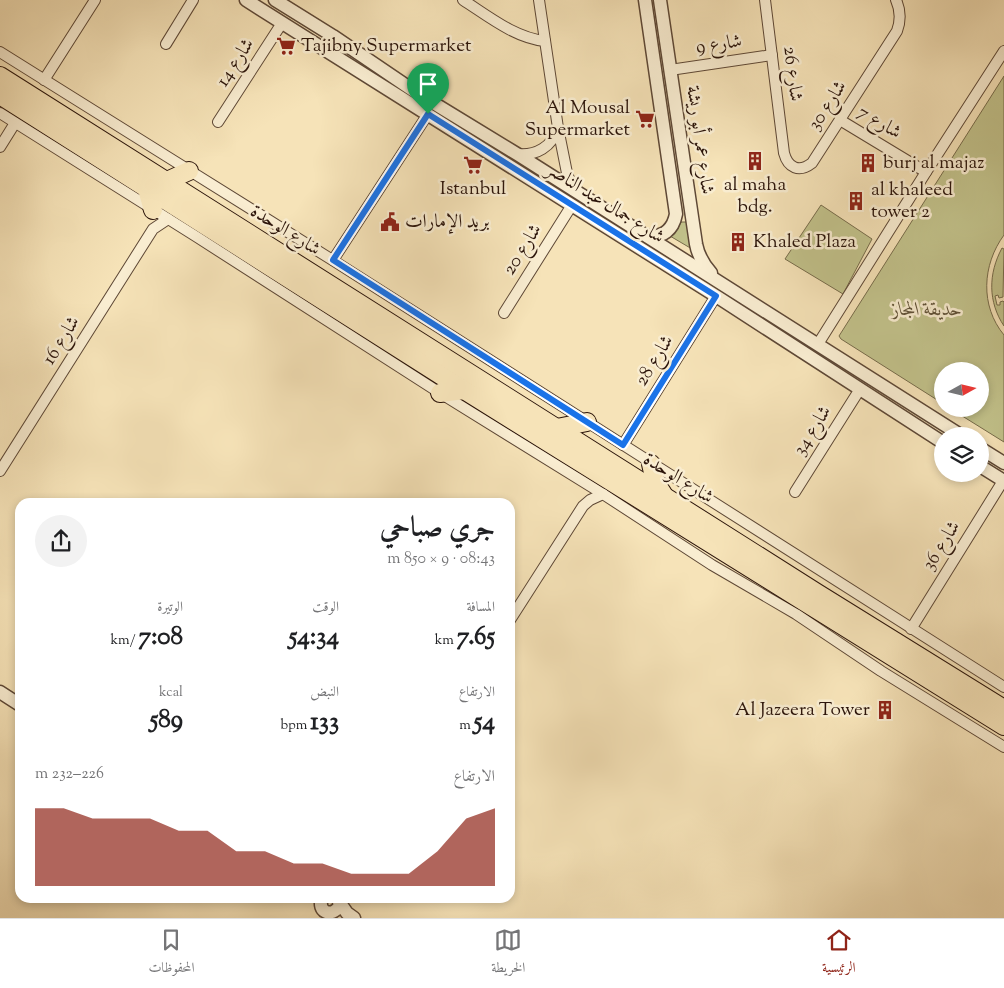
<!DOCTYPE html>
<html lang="ar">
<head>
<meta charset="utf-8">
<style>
  body { margin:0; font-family:"Sorts Mill Goudy",Amiri,serif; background:#f2f2f2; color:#202124; direction:rtl; height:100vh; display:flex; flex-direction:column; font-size:19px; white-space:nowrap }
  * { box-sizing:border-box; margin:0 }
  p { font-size:16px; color:#757577 }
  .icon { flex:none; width:28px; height:28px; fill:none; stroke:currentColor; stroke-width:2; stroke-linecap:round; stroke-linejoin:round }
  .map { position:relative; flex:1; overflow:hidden; direction:ltr }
  .sheet { position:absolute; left:15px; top:498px; width:500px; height:405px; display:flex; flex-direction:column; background:#fff; border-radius:15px; box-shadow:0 2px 8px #0003; direction:rtl }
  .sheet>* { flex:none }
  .needle { width:32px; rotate:82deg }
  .tools { position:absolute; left:934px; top:362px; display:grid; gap:10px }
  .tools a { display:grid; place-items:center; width:55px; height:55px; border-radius:50%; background:#fff; box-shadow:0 2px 8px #0003; font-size:25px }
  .pin { position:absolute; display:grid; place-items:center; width:42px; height:42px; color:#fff; margin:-51px -21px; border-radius:50% 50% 50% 0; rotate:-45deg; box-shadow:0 0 5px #0007 }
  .pin .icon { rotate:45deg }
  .round { display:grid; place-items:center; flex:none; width:52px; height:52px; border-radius:26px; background:#f2f2f2 }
  .head { display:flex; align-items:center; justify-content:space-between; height:85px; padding:0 20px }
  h1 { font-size:28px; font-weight:700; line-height:38px }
  .figures { display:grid; grid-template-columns:repeat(3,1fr); gap:8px; height:85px; padding:5px 20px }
  .figures div { display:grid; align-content:center }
  .figures b { font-size:25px; font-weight:700 }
  .figures small { font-size:14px; font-weight:400 }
  .figures p { font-size:14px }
  .chart { height:140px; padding:10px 20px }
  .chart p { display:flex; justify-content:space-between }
  .chart svg { width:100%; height:90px; margin-top:5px; fill:#8f2418; opacity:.7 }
  .menu { display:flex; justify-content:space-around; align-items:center; height:70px; border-top:1px solid #e0e0e0; background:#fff; font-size:14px; color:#757577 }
  .menu a { display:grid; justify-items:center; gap:2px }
  .menu .active { color:#8f2418 }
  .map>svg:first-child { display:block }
</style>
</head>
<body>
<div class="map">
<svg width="1004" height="918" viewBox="0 0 1004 918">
  <rect width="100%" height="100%" fill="#f6e3b8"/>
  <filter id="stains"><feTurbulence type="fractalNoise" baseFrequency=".004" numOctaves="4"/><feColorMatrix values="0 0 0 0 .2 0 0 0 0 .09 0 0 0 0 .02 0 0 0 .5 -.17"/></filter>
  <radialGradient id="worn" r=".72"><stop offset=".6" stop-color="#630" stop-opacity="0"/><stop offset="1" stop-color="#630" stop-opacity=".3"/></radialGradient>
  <g fill="#c2c28b" stroke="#766b4a">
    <path d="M1004 76V235C982 265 980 306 1004 335V442L951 409H980V371H942V403L841 339 839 336Z"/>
    <polygon points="821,205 872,239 843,294 785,259"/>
    <polygon points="681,222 688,222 692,249 670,236 677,230"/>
    <path d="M1002 248 1004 249 1003 297 999 298 998 295 995 296 997 305H1000V302L1003 301 1004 302V326C988 302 988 274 1002 248Z"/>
  </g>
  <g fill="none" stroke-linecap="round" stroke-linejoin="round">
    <g stroke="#5e4836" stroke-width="12">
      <g id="minor">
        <path d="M463 0C488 16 515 38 545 41"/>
        <polyline points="539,0 558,128 567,173 573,190"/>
        <path d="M765 0 784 153C788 168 799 173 812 163L897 31C901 20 901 11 896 0"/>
        <polyline points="166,44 193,0"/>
        <path d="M0 52C111 122 223 191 334 261 558 402 780 546 1004 687"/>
        <polyline points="670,70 772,55"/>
        <polyline points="44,80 95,0"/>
        <polyline points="0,113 197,237 440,393 603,494 712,565 796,614 881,671 1004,747"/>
        <polyline points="840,120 926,172"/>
        <polyline points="218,122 282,23"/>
        <polyline points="0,147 15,123"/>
        <path d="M517 154C536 156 552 147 558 128"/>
        <polyline points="333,260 428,114"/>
        <polyline points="504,313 572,205"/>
        <polyline points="818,344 926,172 1004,51"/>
        <polyline points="623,445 716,296"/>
        <polyline points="0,471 153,229 168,219"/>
        <polyline points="795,492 860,389"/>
        <polyline points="510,620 583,506 590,500 603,494"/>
        <polyline points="911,629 1003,481"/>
      </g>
    </g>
    <g stroke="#5e4836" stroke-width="15">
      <g id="tertiary">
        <polyline points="246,0 716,296 942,442"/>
        <polyline points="275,0 333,36 417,93 517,154 962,436"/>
        <path d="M645 0 676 214C673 230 663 238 647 236"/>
        <path d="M660 0 696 244C698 255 704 265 711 273"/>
        <polyline points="980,448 1004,463"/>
        <polyline points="980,466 1004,481"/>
        <polyline points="0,692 20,705"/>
        <path d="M322 898C317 912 331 918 340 906L338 898"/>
        <polyline points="340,903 347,913 354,918"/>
      </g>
    </g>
    <g stroke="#2b140a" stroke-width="20">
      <g id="motorway">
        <polyline points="0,76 817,593 1004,709"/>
        <polyline points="0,95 464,390 1004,726"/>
        <polyline points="167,181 189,171"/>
        <polyline points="147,189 153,210"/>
        <polyline points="440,393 464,390"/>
        <polyline points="557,428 587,422"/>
        <path d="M651 464C653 475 656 485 663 494"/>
      </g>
    </g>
    <use href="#minor" stroke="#f9edd1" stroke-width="10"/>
    <use href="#tertiary" stroke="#f9edd1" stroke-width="12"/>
    <use href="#motorway" stroke="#f6e3b8" stroke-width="18"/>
  </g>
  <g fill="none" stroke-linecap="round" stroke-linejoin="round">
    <g stroke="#fff" stroke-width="10">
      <polygon id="route" points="428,114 716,296 623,445 333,260"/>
    </g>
    <use href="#route" stroke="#1a73e8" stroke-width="6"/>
  </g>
  <defs>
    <g id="supermarket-bare" transform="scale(1.5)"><path d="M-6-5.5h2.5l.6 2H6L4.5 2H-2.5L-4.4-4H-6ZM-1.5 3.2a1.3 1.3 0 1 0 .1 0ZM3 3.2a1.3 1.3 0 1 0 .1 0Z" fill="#8f2418" stroke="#f9edd1" stroke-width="2.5" paint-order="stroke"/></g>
    <g id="building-bare" transform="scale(1.5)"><path d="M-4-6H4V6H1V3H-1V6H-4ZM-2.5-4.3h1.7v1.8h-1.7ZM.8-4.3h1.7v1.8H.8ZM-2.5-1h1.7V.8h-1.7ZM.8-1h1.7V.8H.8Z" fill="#8f2418" stroke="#f9edd1" stroke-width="2.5" paint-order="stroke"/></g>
    <g id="civic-bare" transform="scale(1.5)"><path d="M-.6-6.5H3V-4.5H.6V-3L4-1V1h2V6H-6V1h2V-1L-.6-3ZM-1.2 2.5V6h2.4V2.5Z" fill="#8f2418" stroke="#f9edd1" stroke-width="2.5" paint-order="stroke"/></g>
  </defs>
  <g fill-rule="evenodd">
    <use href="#supermarket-bare" x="286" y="46"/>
    <use href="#supermarket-bare" x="645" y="119"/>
    <use href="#building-bare" x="755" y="161"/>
    <use href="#building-bare" x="868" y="163"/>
    <use href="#supermarket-bare" x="473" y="165"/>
    <use href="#building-bare" x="856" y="201"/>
    <use href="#civic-bare" x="390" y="222"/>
    <use href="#building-bare" x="738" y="242"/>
    <use href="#building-bare" x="885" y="710"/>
  </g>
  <g text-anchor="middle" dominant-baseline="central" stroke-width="5" stroke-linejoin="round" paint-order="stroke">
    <g font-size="19" fill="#2b140a" stroke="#f9edd1">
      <text transform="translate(719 45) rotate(-8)">شارع 9</text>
      <text transform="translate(236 63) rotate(-57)">شارع 14</text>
      <text transform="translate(792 74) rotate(83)">شارع 26</text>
      <text transform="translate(828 106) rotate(-57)">شارع 30</text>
      <text transform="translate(879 123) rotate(31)">شارع 7</text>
      <text transform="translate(699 140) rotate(82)">شارع عمر أبو ريشة</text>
      <text transform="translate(605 204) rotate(32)">شارع جمال عبد الناصر</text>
      <text transform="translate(285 231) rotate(32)">شارع الوحدة</text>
      <text transform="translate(523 250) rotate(-58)">شارع 20</text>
      <text transform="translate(62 341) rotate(-58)">شارع 16</text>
      <text transform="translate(655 361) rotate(-58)">شارع 28</text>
      <text transform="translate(813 431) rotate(-58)">شارع 34</text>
      <text transform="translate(678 479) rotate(32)">شارع الوحدة</text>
      <text transform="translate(942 546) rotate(-58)">شارع 36</text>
    </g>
    <g font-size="19" fill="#2b140a" stroke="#f9edd1" text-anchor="start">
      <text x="301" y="46">Tajibny Supermarket</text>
      <text x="630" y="108" text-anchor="end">Al Mousal<tspan x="630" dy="22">Supermarket</tspan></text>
      <text x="883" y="163">burj al majaz</text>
      <text x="755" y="185" text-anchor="middle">al maha<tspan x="755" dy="22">bdg.</tspan></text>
      <text x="473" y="189" text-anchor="middle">Istanbul</text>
      <text x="871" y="190">al khaleed<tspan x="871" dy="22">tower 2</tspan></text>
      <text x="405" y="222">بريد الإمارات</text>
      <text x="753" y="242">Khaled Plaza</text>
      <text x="870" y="710" text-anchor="end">Al Jazeera Tower</text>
    </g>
    <g font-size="19" font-style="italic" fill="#605137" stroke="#f9edd1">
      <text x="927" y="310">حديقة المجاز</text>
    </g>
  </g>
  <rect width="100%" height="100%" filter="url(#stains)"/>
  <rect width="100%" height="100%" fill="url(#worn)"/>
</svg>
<div class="tools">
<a><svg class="needle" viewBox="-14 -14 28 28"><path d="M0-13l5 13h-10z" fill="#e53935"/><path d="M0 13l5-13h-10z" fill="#757577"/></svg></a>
<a><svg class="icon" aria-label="layers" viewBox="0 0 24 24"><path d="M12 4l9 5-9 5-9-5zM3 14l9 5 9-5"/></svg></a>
</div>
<div class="pin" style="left:428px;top:114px;background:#1e9e55"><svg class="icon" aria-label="arrive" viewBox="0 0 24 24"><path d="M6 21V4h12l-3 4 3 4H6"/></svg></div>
<section class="sheet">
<div class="head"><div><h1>جري صباحي</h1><p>08:43 · 9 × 850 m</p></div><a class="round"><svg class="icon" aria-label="share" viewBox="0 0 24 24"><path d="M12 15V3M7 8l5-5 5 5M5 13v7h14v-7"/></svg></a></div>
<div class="figures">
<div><p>المسافة</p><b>7.65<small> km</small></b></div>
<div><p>الوقت</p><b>54:34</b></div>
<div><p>الوتيرة</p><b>7:08<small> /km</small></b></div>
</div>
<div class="figures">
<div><p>الارتفاع</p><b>54<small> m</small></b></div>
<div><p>النبض</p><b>133<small> bpm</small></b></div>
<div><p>kcal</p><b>589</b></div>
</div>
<div class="chart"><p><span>الارتفاع</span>226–232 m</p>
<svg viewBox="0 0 160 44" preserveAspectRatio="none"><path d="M0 44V6L10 6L20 11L30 11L40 11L50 17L60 17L70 27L80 27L90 33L100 33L110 38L120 38L130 38L140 27L150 11L160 6V44z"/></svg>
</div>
</section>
</div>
<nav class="menu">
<a class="active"><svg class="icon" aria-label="home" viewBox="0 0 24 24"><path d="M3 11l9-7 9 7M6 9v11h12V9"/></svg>الرئيسية</a>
<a><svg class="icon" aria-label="map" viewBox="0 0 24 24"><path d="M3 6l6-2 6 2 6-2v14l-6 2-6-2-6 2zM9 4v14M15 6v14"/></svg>الخريطة</a>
<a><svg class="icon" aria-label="saved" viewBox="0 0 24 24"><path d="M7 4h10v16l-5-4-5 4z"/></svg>المحفوظات</a>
</nav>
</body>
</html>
